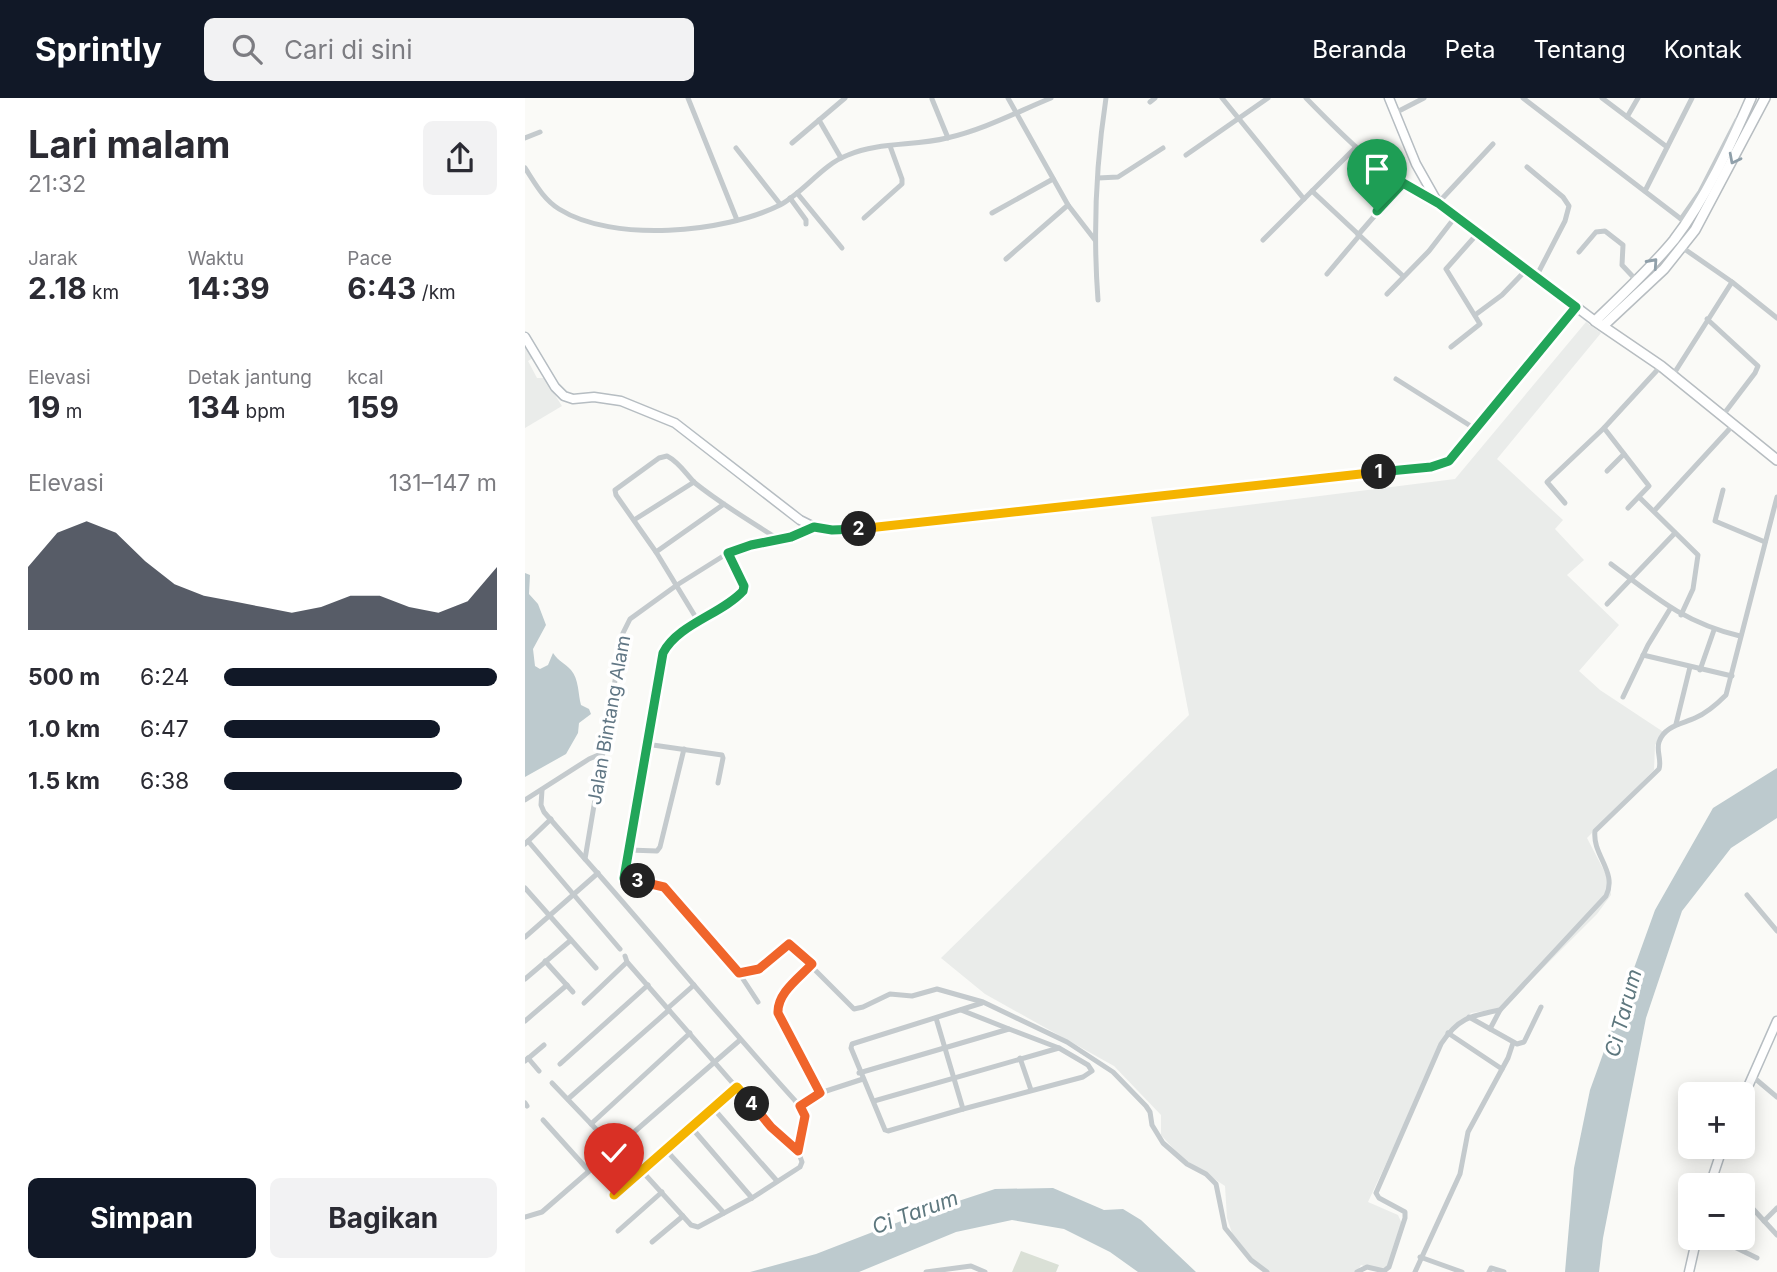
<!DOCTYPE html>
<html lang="id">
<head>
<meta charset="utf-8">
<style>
  body { margin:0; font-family:Inter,sans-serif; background:#f2f2f3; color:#2b2b33; height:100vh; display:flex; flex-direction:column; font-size:26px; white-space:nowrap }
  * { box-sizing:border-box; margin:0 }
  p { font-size:23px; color:#7c7c81 }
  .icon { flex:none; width:38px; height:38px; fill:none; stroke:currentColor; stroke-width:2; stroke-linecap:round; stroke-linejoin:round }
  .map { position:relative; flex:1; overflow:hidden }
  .panel { display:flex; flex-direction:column; background:#fff; width:525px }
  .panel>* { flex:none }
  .fabs { position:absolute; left:1153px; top:984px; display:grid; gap:14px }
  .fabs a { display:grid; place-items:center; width:77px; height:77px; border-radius:10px; background:#fff; box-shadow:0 4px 18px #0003; font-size:35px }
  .pin { position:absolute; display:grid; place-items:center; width:60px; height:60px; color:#fff; margin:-72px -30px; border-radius:50% 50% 50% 0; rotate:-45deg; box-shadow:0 0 7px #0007 }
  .pin .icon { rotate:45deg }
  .km { position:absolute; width:35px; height:35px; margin:-18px; border-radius:50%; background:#222; color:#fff; font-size:19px; line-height:35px; text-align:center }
  .round { display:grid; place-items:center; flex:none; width:74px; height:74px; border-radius:10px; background:#f2f2f3 }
  .overview { display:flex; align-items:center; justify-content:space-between; height:119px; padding:0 28px }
  h1 { font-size:38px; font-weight:700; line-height:52px }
  .figures { display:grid; grid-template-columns:repeat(3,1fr); gap:10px; height:119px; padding:7px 28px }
  .figures div { display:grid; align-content:center }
  .figures b { font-size:30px; font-weight:700 }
  .figures small { font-size:19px; font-weight:400 }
  .figures p { font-size:19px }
  .chart { height:196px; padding:14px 28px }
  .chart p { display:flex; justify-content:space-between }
  .chart svg { width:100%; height:126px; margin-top:7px; fill:#111827; opacity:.7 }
  .cta { display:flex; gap:14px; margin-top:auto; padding:14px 28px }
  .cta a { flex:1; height:80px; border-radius:10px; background:#111827; color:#fff; font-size:28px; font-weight:700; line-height:80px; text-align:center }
  .cta a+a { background:#f2f2f3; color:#2b2b33 }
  ul { padding:0 28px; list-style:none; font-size:23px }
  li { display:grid; grid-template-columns:112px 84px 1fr; align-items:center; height:52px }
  li i { height:18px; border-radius:9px; background:#111827 }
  header { display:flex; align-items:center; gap:42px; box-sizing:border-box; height:98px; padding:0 35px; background:#111827; color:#fff }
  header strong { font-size:33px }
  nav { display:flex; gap:38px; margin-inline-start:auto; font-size:24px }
  .search { width:490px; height:63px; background:#f2f2f3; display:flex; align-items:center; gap:18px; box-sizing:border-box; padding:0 24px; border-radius:10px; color:#7c7c81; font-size:26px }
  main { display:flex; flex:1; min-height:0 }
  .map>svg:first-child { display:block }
</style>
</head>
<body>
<header>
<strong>Sprintly</strong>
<div class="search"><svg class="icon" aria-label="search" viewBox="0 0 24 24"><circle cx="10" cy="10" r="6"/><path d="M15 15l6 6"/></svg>Cari di sini</div>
<nav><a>Beranda</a><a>Peta</a><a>Tentang</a><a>Kontak</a></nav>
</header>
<main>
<section class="panel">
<div class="overview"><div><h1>Lari malam</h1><p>21:32</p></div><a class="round"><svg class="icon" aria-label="share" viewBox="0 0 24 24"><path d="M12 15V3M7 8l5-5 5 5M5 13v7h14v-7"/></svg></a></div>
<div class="figures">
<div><p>Jarak</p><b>2.18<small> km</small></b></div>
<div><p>Waktu</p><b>14:39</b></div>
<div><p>Pace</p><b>6:43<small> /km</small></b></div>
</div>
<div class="figures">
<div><p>Elevasi</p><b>19<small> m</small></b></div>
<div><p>Detak jantung</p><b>134<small> bpm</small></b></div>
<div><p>kcal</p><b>159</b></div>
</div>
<div class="chart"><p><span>Elevasi</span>131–147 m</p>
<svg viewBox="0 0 160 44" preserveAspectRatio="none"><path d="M0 44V22L10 10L20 6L30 10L40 20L50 28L60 32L70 34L80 36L90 38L100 36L110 32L120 32L130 36L140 38L150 34L160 22V44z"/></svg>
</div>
<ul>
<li><b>500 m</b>6:24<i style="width:100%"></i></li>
<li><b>1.0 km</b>6:47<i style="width:79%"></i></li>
<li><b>1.5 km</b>6:38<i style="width:87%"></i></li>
</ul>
<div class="cta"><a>Simpan</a><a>Bagikan</a></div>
</section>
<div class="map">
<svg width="1252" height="1174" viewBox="0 0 1252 1174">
  <rect width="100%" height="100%" fill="#fafaf7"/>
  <g fill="#eaecea">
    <polygon points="1061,224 1076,235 972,361 1038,422 1030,431 1059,462 1042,477 1094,527 1054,573 1075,592 1140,635 1130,647 1129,672 1062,740 1085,784 1086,797 1072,816 978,910 946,915 918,944 843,1104 873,1117 878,1128 862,1171 854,1174 836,1167 832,1174 739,1174 708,1138 702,1120 700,1088 656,1059 636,1037 636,1017 589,968 460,896 416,860 664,617 626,419 930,381"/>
    <polygon points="0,247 8,260 3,263 12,280 19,280 37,308 0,330"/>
  </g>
  <polygon fill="#dae0d6" points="496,1153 534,1167 531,1174 487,1174"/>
  <g fill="#bdcace">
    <path d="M0 475 5 477 4 496 13 506 21 527 8 551 10 568 15 571 23 567 28 555C34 564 40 565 46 572 54 581 53 596 56 607L64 611 66 616 54 625 53 635 41 656 0 679Z"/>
    <polygon points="1252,670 1252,720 1206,750 1157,813 1121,920 1078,1140 1074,1174 1040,1174 1049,1070 1065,992 1130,812 1188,710"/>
    <polygon points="528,1090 579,1112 598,1111 616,1122 671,1174 613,1174 585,1154 539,1131 487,1122 431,1134 334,1174 225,1174 291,1156 397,1115 470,1091"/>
  </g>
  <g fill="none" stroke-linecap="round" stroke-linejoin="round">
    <g stroke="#b6bdc2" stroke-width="11">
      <g id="secondary">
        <polyline points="864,0 891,66 913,105 1070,223"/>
        <polyline points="0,239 30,289 39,298 48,301 69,299 96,303 150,325 275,422 289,429 321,432 906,369 925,362 1051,209"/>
        <polyline points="1218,1000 1252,923"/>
        <polyline points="1185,1087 1198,1048"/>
        <polyline points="1164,1174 1172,1139"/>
      </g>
    </g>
    <g stroke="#b7bdc1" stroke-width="12">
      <g id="primary">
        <path d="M1226 0C1205 48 1181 100 1149 142 1125 171 1097 197 1070 223L1136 268 1252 362"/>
        <polyline points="1078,228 1139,171 1170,132 1240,0"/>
      </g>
    </g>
    <g stroke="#c4cacd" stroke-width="5">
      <polyline points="163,0 212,122"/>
      <polyline points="483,0 543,107 570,142"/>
      <polyline points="697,0 779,101"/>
      <path d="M781 0C819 39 862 83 913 105L968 46"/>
      <polyline points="998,0 1156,121"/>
      <polyline points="1077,0 1142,49"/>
      <polyline points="407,1 423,40"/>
      <polyline points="625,4 630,0"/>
      <polyline points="870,15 899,0"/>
      <polyline points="1102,19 1113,0"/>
      <polyline points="294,22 316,60"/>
      <polyline points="0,40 15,34"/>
      <polyline points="267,45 320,0"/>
      <polyline points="211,50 255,106"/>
      <polyline points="661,57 743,0"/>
      <polyline points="1002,69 1038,99 1044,108 1040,123 1011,179"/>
      <path d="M0 70C10 85 18 101 34 111 88 145 199 135 255 107 279 94 298 66 323 57 353 44 390 48 422 40 458 32 492 14 526 0"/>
      <polyline points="573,80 593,79 638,50"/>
      <polyline points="787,93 878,178"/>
      <polyline points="1120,93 1167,0"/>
      <polyline points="272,95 317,150"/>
      <polyline points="265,100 281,122 281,126"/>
      <polyline points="467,115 528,81"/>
      <polyline points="339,120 377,86 377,81 365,48"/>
      <polyline points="1158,121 1156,121 1175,94 1212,22"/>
      <polyline points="833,137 878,85"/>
      <polyline points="738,142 831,49"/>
      <polyline points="1158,150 1207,184"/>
      <polyline points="1054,154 1071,134 1080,133 1098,147 1097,167 1112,183"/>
      <polyline points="481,161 543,107"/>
      <polyline points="802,176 834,138"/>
      <polyline points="862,196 904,153 931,118"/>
      <path d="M573 202C568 135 571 66 581 0"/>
      <polyline points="950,217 977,197 1002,171"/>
      <polyline points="1182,221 1233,268 1230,275 1198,317"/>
      <polyline points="926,249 955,226 921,171 953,135"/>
      <polyline points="1148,277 1207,184 1252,220"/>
      <polyline points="871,281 952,332"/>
      <polyline points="1079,330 1124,388 1103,410"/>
      <polyline points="1082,373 1099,356"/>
      <polyline points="1198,392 1190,423 1240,444"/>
      <polyline points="1115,400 1173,457 1168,491 1156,517"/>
      <polyline points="1040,405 1022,384 1079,330 1136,268"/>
      <path d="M199 406 131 454 91 397 90 392 134 360 142 358C154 364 161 376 170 385 196 406 225 423 253 441"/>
      <polyline points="1129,413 1209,326"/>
      <polyline points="109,422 169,384"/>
      <polyline points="131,454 173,523"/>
      <path d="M203 455 219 488 218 493C197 515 153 527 138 555L99 780 139 789 214 875 234 871 264 846 329 911 338 909 365 896 387 898 412 891 458 904 542 944 588 974 621 1008 625 1014 627 1027 638 1045 662 1066 681 1076 691 1086 700 1130 726 1162 742 1174"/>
      <path d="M1086 466C1131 500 1160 525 1215 538"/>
      <polyline points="1082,506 1150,435"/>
      <polyline points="1118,557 1207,578"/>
      <polyline points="1175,572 1189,532"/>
      <polyline points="1098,599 1123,547 1145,511"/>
      <polyline points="1151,626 1165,569"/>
      <polyline points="121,646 197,657 198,660 193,685"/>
      <polyline points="17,692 16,707 19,714 60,761"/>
      <polyline points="0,702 64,661 78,655"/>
      <polyline points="3,743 95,851"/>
      <polyline points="0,746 26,721"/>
      <polyline points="104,752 132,753 135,749 159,651"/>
      <polyline points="0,790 71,870"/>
      <polyline points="1222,797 1252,833"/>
      <polyline points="0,839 73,775"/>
      <polyline points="100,858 102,864 246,1029 273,1053"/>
      <polyline points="20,863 48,894"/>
      <path d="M287 866C274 880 252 895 253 915L295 995"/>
      <polyline points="214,875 233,904"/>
      <polyline points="0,881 46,842"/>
      <polyline points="59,905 102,864"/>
      <polyline points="143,910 169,887"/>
      <polyline points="436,912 484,931"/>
      <polyline points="944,919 992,946 999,944 1001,940 1016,909"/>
      <polyline points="411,920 438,1011 363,1033 360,1032 326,950 327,946 457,905"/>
      <polyline points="0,923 42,887"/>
      <path d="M965 931 975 912 1081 798C1093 774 1067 757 1070 733L1134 671C1137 662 1131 653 1134 644 1139 628 1157 626 1170 620 1182 615 1192 606 1201 597L1252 399"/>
      <polyline points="923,935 977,971"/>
      <polyline points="3,960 14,973"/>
      <polyline points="495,960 506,992"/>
      <polyline points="0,963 19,947"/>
      <polyline points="35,966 123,887"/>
      <polyline points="334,975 484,931 534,950 563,967 567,973 558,979 438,1011"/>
      <polyline points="1227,978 1252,999"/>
      <polyline points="27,985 113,1075"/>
      <polyline points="43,1001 144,912"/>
      <polyline points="349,1003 534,950"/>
      <polyline points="0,1005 2,1008"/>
      <polyline points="275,1008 295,995 338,981"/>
      <polyline points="188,1010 252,1083"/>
      <polyline points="18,1022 64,1073"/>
      <polyline points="66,1026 165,935"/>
      <polyline points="166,1029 227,1100"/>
      <polyline points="140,1051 199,1115"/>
      <path d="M116 1072 166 1127 173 1129 227 1100 275 1069 277 1064 273 1053 280 1018 275 1008C201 927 133 843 60 761L98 535 105 521 152 487 203 455 226 447 266 439 289 429"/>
      <polyline points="89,1096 212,989"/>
      <polyline points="1218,1100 1252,1137"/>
      <polyline points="0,1119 17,1114 215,942"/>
      <polyline points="1239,1123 1252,1110"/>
      <polyline points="93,1133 137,1094"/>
      <polyline points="1189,1139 1232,1160"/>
      <polyline points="127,1144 158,1118"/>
      <polyline points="895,1159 937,1174"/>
      <polyline points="401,1174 446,1168 460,1174"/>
      <path d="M832 1174 842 1169 859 1173 864 1169 880 1120V1114L854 1100 851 1095 916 946C933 920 945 918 975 912"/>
      <polyline points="890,1174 935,1076 943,1034 983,960 988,945"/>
      <polyline points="964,1174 966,1170 979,1174"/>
    </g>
    <use href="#secondary" stroke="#fff" stroke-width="8"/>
    <use href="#primary" stroke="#fff" stroke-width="9"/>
  </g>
  <defs><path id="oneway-chevron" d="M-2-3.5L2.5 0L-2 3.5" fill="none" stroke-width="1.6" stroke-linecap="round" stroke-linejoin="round" transform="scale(1.75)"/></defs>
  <g stroke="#90a0aa">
    <use href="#oneway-chevron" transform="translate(1209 61) rotate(117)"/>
    <use href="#oneway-chevron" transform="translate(1128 165) rotate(-48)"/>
  </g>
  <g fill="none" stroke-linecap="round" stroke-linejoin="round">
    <g stroke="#fff" stroke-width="14">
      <polyline id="split-1" points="852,113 878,85 913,105 1051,209 924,363 906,369 854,374"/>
    </g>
    <g stroke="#fff" stroke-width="14">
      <polyline id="split-2" points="334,431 854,374"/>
    </g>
    <g stroke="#fff" stroke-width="14">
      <path id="split-3" d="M113 783 99 780 138 555C153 526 197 516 218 493L219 488 203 455 226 447 266 439 289 429 307 432 334 431"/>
    </g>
    <g stroke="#fff" stroke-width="14">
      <path id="split-4" d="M113 783 139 789 214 875 234 871 264 846 287 866C274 880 252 895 253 915L295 995 275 1008 280 1018 273 1053 246 1029 227 1006"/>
    </g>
    <g stroke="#fff" stroke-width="14">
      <polyline id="split-5" points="89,1097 212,989 227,1006"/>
    </g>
    <use href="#split-1" stroke="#22a559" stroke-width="9"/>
    <use href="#split-2" stroke="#f5b400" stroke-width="9"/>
    <use href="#split-3" stroke="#22a559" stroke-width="9"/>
    <use href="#split-4" stroke="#f0652b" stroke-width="9"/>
    <use href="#split-5" stroke="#f5b400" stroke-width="9"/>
  </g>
  <g text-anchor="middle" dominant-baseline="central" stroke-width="7" stroke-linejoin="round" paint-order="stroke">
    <g font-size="19" fill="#617785" stroke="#fff">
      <text transform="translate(84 622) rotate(-80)">Jalan Bintang Alam</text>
    </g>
    <g font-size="21" font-style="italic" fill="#5d777e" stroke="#fff">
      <text transform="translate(1098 915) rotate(-75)">Ci Tarum</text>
      <text transform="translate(390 1114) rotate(-20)">Ci Tarum</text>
    </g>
  </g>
</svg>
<div class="fabs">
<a>+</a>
<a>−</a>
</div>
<div class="pin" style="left:852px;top:113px;background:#1e9e55"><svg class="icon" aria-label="arrive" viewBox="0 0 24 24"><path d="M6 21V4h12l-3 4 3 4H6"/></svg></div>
<div class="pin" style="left:89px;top:1097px;background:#d93025"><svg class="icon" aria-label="check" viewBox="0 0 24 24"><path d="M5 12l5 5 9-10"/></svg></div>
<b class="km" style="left:854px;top:374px">1</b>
<b class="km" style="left:334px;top:431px">2</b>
<b class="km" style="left:113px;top:783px">3</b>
<b class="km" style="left:227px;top:1006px">4</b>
</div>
</main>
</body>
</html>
